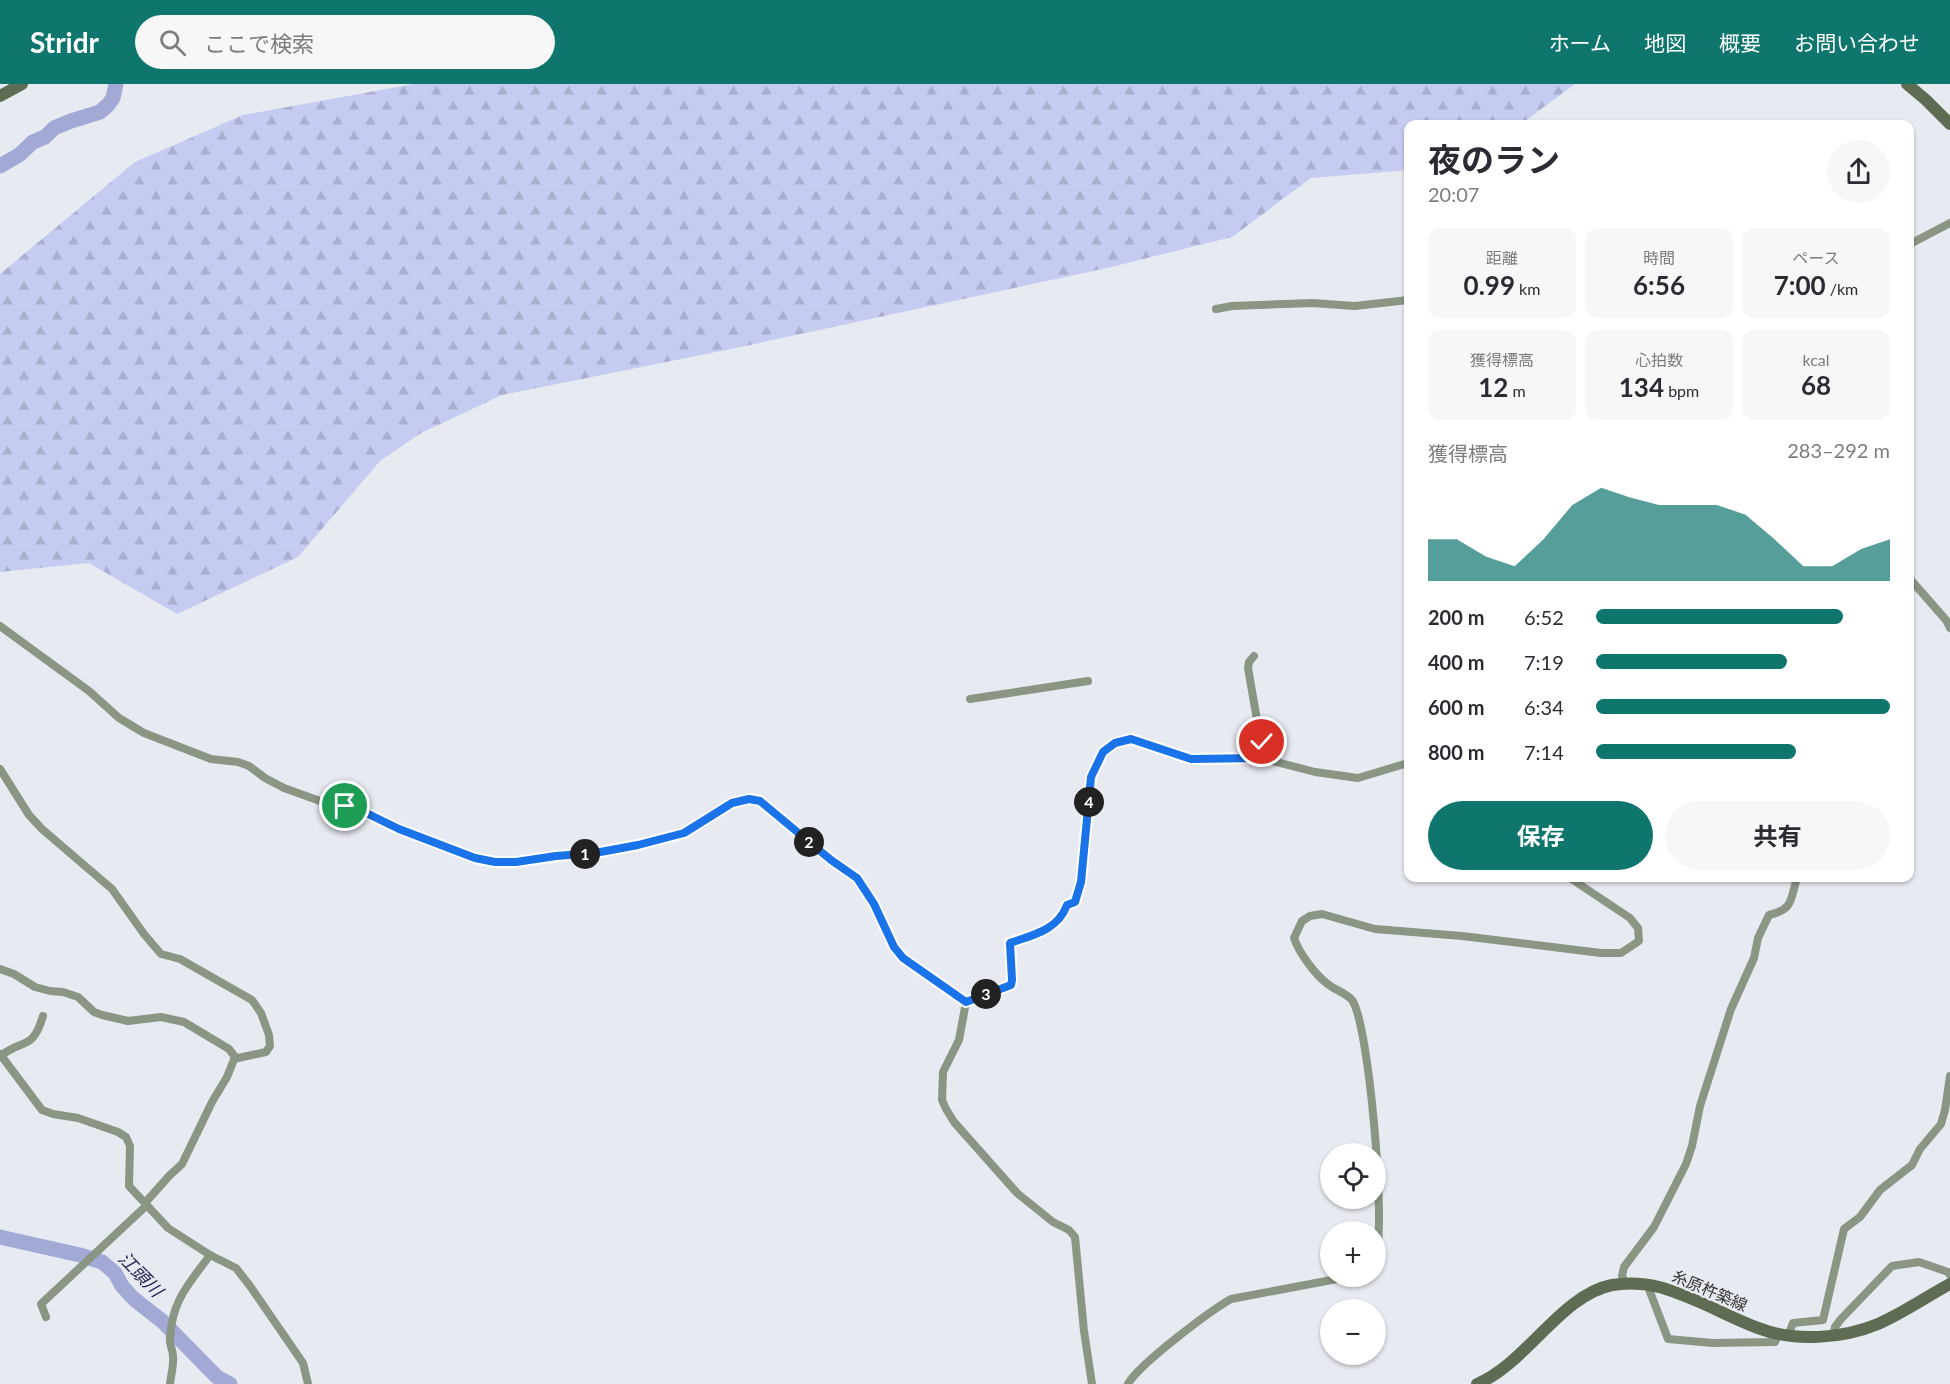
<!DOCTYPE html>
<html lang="ja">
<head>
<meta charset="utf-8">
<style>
  body { margin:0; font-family:Lato,"Noto Sans JP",sans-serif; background:#f7f7f7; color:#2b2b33; height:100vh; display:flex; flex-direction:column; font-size:22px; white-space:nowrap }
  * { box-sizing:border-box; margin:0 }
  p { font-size:20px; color:#7c7c81 }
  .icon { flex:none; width:33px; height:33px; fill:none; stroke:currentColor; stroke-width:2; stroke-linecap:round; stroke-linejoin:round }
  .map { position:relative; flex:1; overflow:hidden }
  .side { position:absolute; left:1404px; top:36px; width:510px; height:762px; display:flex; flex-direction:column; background:#fff; border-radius:12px; box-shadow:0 2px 4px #0004 }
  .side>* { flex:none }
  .controls { position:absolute; left:1320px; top:1059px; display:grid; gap:12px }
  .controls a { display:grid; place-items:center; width:66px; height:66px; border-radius:50%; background:#fff; box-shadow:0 2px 4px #0004; font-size:30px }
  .pin { position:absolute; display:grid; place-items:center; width:51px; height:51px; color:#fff; margin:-26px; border:3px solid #fff; border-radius:50%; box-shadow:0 2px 6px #0007 }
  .km { position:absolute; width:30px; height:30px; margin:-15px; border-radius:50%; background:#222; color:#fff; font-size:16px; line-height:30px; text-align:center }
  .round { display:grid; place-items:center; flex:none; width:63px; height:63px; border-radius:32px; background:#f7f7f7 }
  .overview { display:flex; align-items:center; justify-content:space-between; height:102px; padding:0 24px }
  h1 { font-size:33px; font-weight:700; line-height:45px }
  .metrics { display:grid; grid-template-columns:repeat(3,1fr); gap:9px; height:102px; padding:6px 24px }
  .metrics div { display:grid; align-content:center; border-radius:12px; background:#f7f7f7; text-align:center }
  .metrics b { font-size:26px; font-weight:700 }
  .metrics small { font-size:16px; font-weight:400 }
  .metrics p { font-size:16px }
  .chart { height:168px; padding:12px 24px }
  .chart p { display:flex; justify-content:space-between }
  .chart svg { width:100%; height:108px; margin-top:6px; fill:#0f766e; opacity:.7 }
  .cta { display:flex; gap:12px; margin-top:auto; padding:12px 24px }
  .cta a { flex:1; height:69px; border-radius:36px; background:#0f766e; color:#fff; font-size:24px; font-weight:700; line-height:69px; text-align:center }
  .cta a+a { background:#f7f7f7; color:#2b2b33 }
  ul { padding:0 24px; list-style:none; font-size:20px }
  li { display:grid; grid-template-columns:96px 72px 1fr; align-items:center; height:45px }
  li i { height:15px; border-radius:8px; background:#0f766e }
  header { display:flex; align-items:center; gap:36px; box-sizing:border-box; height:84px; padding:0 30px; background:#0f766e; color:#fff }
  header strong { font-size:28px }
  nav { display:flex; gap:33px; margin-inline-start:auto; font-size:21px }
  .search { width:420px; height:54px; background:#f7f7f7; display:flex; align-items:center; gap:15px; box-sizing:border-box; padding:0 21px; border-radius:33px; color:#7c7c81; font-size:22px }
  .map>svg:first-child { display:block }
</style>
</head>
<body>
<header>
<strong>Stridr</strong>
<div class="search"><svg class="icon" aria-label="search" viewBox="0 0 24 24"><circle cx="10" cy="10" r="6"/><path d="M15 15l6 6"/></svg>ここで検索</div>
<nav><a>ホーム</a><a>地図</a><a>概要</a><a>お問い合わせ</a></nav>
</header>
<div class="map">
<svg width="1950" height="1300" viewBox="0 0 1950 1300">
  <defs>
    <pattern id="forest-firs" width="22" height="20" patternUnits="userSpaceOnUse" patternTransform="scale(1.5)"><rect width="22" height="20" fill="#c5cbf1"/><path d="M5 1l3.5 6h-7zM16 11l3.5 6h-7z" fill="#aaafcf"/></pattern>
  </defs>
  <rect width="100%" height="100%" fill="#e8eaf1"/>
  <polygon fill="url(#forest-firs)" points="414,0 1575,0 1521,40 1408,40 1408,86 1311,94 1232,153 1107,184 731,265 502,311 421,349 380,377 298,473 177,530 89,479 0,488 0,190 135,78 243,31"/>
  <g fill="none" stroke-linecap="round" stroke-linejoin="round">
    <g stroke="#a2a9d5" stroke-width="15">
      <polyline points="0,82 19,71 33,58 45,53 54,44 71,37 100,28 108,21 113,14 116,0"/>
      <polyline points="0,1153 80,1171 102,1178 115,1189 122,1202 134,1215 162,1237 217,1293 230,1300"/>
    </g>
    <g stroke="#8a9583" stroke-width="8">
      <polyline points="1910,160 1950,139"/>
      <polyline points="1216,225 1232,222 1312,219 1355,222 1408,216"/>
      <polyline points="1910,495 1946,536 1950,544"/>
      <polyline points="0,542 89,607 119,634 144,649 211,675 238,678 249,682 265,694 284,704 320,717 356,724 399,745 475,773 495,778 516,778 556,772 595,769 638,761 684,749 732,719 749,715 761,717 831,776 857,794 874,820 894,863 903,874 966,918"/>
      <polyline points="1254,572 1249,578 1248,584 1261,659 1261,674"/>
      <polyline points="970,615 1088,597"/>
      <polyline points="0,685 29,731 42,745 112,805 144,850 161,870 180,875 252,916 261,929 269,951 270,962 266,968 238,974 235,973 229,965 184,938 161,933 128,937 102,931 94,928 78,913 63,908 50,907 35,903 14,890 0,885"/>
      <path d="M966 918 1011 901 1012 896 1009 859C1033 851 1058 846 1067 821L1075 818 1081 798 1091 693 1103 668 1115 659 1131 655 1191 675 1261 674 1315 688 1358 694 1408 679"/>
      <polyline points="966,918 959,956 943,988 942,1016 946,1025 954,1038 1017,1109 1053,1138 1069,1146 1075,1153 1084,1247 1092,1300"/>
      <polyline points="0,970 42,1026 53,1030 78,1034 118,1048 126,1053 130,1062 129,1102 168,1144 210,1171 236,1184 250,1202 303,1279 308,1300"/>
      <path d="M2 971C23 955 33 966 43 932"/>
      <polyline points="145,1119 169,1092 182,1080 212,1018 227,993 235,973"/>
      <path d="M1376 1169C1386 1141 1369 939 1352 916 1347 910 1336 906 1329 901 1316 892 1299 869 1294 854L1302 837 1310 832 1322 830 1375 845 1462 852 1601 869H1621L1639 857 1638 844 1630 834 1570 794"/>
      <path d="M1626 1200 1622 1192 1624 1183 1654 1143 1686 1080 1692 1062 1700 1022 1731 925 1754 874 1758 854 1769 831C1794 825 1790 816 1797 794"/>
      <polyline points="1647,1200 1668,1255 1713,1259 1775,1258 1778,1250"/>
      <polyline points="46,1233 41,1220 147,1121"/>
      <polyline points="1833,1251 1835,1243 1841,1235 1892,1182 1919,1178 1948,1188 1950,1191"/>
      <polyline points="1788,1252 1793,1239 1823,1236 1844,1145 1860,1133 1880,1106 1912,1081 1920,1065 1941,1040 1945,1026 1950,992"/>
      <path d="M170 1300C171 1291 174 1281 173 1272 173 1266 169 1260 170 1254 172 1216 189 1200 210 1171"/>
      <path d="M1128 1300C1139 1280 1210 1227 1231 1215L1353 1192"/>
    </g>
    <g stroke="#5d6c52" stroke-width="12">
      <polyline points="1907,0 1926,16 1950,40"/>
      <polyline points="0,12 22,0"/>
      <path d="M1477 1300C1526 1280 1561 1211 1612 1201 1647 1195 1672 1206 1704 1220 1722 1228 1739 1237 1758 1244 1794 1258 1842 1255 1878 1240 1903 1229 1926 1213 1950 1200"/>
    </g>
  </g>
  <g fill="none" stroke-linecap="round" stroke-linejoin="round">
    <g stroke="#fff" stroke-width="12">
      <path id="route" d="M345 722 356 724 399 745 475 774 495 778H516L556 772 595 769 638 761 684 749 732 719 749 715 760 717 831 776 857 794 874 820 894 863 903 874 966 918 1011 901 1012 896 1010 859C1033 851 1058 846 1067 821L1075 818 1081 798 1091 693 1103 668 1115 659 1131 655 1191 675 1261 674 1262 658"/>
    </g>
    <use href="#route" stroke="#1a73e8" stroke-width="8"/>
  </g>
  <g text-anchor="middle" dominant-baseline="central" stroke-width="4.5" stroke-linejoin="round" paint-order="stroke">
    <g font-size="16" fill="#323235" stroke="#e8eaf1">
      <text transform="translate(1710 1206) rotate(23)">糸原杵築線</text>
    </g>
    <g font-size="18" font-style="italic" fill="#212156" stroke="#e8eaf1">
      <text transform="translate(141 1190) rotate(46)">江頭川</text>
    </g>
  </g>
</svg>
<div class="controls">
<a><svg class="icon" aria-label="locate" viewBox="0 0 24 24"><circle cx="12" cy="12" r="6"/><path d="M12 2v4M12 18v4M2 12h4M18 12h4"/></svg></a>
<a>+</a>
<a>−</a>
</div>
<div class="pin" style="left:345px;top:722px;background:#1e9e55"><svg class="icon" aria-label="arrive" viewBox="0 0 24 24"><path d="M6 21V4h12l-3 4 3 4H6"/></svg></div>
<div class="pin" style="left:1262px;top:658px;background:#d93025"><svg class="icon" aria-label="check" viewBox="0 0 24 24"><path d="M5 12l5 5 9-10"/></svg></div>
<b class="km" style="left:585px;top:770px">1</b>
<b class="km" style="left:809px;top:758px">2</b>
<b class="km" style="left:986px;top:910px">3</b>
<b class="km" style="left:1089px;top:718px">4</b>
<section class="side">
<div class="overview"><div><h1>夜のラン</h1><p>20:07</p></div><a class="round"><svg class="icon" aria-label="share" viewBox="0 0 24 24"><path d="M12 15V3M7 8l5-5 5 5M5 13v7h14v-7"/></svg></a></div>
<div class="metrics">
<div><p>距離</p><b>0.99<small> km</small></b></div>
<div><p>時間</p><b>6:56</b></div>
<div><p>ペース</p><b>7:00<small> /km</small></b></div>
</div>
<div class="metrics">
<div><p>獲得標高</p><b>12<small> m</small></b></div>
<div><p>心拍数</p><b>134<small> bpm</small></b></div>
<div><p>kcal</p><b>68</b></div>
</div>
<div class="chart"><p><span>獲得標高</span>283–292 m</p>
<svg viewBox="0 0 160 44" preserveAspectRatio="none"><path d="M0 44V27L10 27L20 34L30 38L40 27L50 13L60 6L70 10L80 13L90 13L100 13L110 17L120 27L130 38L140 38L150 31L160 27V44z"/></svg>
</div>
<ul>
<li><b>200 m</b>6:52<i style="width:84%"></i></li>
<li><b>400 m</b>7:19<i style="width:65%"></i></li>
<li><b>600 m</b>6:34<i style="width:100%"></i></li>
<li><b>800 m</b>7:14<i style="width:68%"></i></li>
</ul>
<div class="cta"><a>保存</a><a>共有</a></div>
</section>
</div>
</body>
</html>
